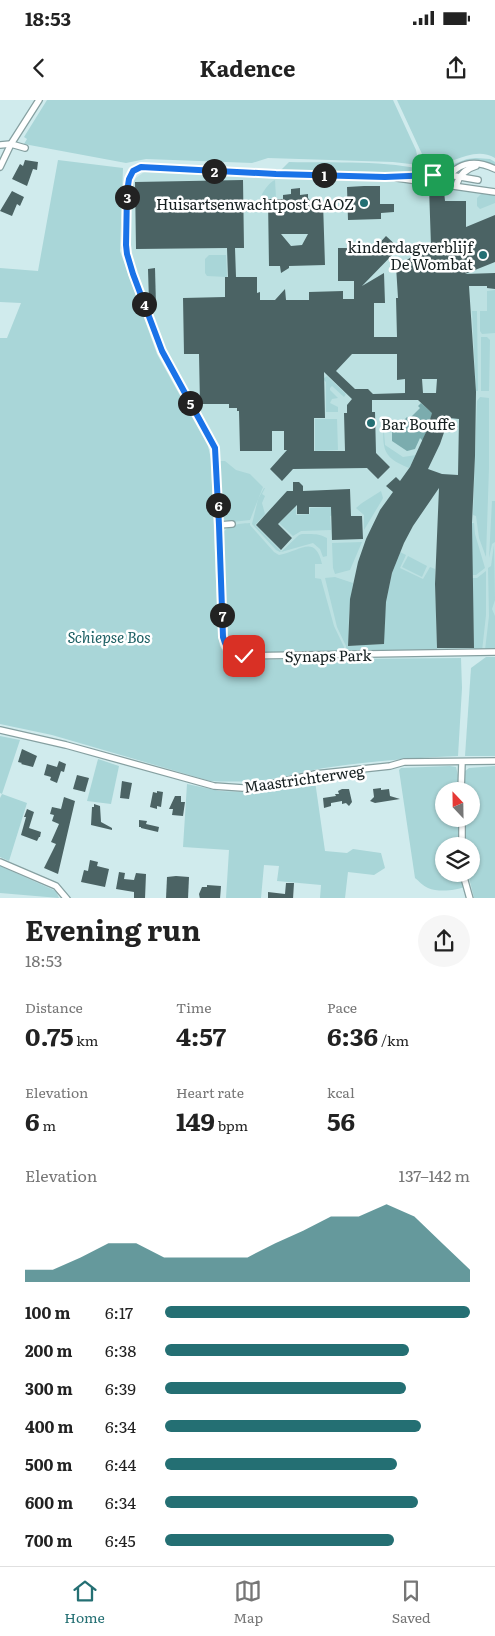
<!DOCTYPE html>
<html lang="en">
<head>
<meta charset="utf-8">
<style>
  body { margin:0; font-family:Literata,serif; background:#f6f6f6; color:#222; height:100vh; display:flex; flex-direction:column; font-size:19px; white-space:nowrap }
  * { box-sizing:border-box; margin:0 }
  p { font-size:16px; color:#767676 }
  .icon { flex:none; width:28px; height:28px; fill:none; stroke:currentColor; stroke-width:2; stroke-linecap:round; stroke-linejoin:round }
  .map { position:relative; height:798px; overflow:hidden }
  .panel { display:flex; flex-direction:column; background:#fff; flex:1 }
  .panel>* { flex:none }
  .needle { width:32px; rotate:338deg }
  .tools { position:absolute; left:435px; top:682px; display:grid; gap:10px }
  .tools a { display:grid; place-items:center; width:45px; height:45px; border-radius:50%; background:#fff; box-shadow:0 1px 4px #0004; font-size:25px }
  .pin { position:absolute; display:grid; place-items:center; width:42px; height:42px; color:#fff; margin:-21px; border-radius:10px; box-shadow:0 2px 8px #0006 }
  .km { position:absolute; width:25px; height:25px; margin:-12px; border-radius:50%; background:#222; color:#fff; font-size:14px; line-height:25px; text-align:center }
  .round { display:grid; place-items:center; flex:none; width:52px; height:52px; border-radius:26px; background:#f6f6f6 }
  .head { display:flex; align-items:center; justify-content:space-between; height:85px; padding:0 25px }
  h1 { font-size:28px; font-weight:700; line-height:38px }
  .stats { display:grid; grid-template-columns:repeat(3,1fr); gap:8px; height:85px; padding:5px 25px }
  .stats div { display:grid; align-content:center }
  .stats b { font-size:25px; font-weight:700 }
  .stats small { font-size:14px; font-weight:400 }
  .stats p { font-size:14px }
  .chart { height:140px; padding:10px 25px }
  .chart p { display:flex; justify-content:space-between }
  .chart svg { width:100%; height:90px; margin-top:5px; fill:#246f73; opacity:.7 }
  ul { padding:0 25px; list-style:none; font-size:16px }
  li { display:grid; grid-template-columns:80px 60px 1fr; align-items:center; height:38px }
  li i { height:12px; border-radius:6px; background:#246f73 }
  .status { display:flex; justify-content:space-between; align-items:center; height:35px; padding:0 25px; background:#fff; direction:ltr }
  .status svg { height:14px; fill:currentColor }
  header { display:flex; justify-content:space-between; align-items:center; height:65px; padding:0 25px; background:#fff; font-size:22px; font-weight:700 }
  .dock { display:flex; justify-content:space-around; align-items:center; height:70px; border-top:1px solid #e0e0e0; background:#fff; font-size:14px; color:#767676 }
  .dock a { display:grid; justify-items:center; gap:2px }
  .dock .current { color:#246f73 }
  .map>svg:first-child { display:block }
</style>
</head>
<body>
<div class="status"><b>18:53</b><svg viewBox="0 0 49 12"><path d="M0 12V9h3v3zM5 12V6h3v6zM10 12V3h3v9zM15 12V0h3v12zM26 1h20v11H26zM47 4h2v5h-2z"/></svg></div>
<header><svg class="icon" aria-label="back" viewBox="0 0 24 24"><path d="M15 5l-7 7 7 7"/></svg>Kadence<svg class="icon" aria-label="share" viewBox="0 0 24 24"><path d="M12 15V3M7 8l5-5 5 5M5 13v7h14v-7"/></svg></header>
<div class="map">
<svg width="495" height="799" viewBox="0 0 495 799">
  <rect width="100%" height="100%" fill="#d0ebed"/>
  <polygon fill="#bde1e2" points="144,72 383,80 418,83 495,95 495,550 340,553 228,540 223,417 217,345 165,251 129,147 131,96 133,83 136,78"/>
  <g fill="#a9d6d8">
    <polygon points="47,0 393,0 416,50 419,65 393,62 268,58 252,63 146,59 126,63 24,44 27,39 24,37"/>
    <path d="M397 0H495V58C473 45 451 66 428 67Z"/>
    <path d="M476 58 490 59 495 62V66C469 52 459 73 435 73V71L467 59Z"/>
    <path d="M58 60 123 68 120 151 157 254 208 346 211 359 218 531 220 546 226 557 236 560 461 558 462 588 458 656C413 658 369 661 324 668 306 671 289 676 272 679 251 682 231 682 210 681L52 635 0 624V238H7L21 203 0 202V168L38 171Z"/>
    <path d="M289 62C334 63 386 60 430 71L431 73 281 70Z"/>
    <path d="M275 80 276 98 261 99C261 92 270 82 275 80Z"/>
    <polygon points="481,94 495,95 495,103 480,109 477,106 477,98"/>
    <polygon points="209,155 226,155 227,177 207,176 205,173 205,159"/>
    <polygon points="495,190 495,233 482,234 480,231 480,211 487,211 487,191"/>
    <polygon points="472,211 477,211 478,291 476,291"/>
    <polygon points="481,237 487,237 490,240 489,291 481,291"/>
    <polygon points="327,276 346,294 344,297 332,286 330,288 330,290 338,298 332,299 330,303 338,307 338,312 326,312 326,282 323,279"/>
    <polygon points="480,297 489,298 489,368 486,457 479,438 476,416 473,415 477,301"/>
    <path d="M383 318 385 345 403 357 416 355 409 368C379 356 384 347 383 318Z"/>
    <polygon points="315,319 337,319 338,350 315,351"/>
    <polygon points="219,361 225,361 236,370 250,374 263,387 250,420 232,422 223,419 221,413"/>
    <polygon points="264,388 265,388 262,394 265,396 262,403 265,414 255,425 281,451 280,452 276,450 252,424 258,399"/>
    <polygon points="381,391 383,398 382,400 364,430 364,415 356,408 362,403"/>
    <polygon points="492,401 495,401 495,442 492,444 489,458"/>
    <polygon points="296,407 296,415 310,414 310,408 331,407 334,415 330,416 331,430 301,431 293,436 279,423"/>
    <path d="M250 423V425L274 452 279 455C301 451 315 434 322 464H315V478L321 479 334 526 344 547V552L239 553C232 551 230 547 226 540L221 436C228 424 237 424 250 423Z"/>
    <polygon points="472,423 474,423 475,434 485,468 476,475 472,475"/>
    <path d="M302 434C311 434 319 433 327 438V456L323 457 320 449 313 443 281 452 299 435Z"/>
    <polygon points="362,442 350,470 335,474 333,468 332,443"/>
    <polygon points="494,445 495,500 492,509 495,516 495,550 485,550 489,516 488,468 491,466"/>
    <polygon points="400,452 406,455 400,468 423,479 430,467 435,469 437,550 462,550 462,551 346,552 346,546 337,527 325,478 335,477 353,483 349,512 348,546 383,544 386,502 392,473"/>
    <polygon points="408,456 427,466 422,477 402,467"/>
    <polygon points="486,471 486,515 482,551 468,551 468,549 474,548 472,478 477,478"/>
    <polygon points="486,557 495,557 495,656 465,656 471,568"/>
    <polygon points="0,636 20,640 2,694 27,703 9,761 0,757 0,698 2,694 0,693"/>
    <polygon points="98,659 119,666 111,704 87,701"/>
    <path d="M450 666 456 667 458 675 459 691H444V719H459L460 746H444V774H461L464 787C455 791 437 792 428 788 423 786 419 781 415 778L399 670 401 668Z"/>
    <polygon points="495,666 495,798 474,798 468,774 471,774 471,746 465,746 465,719 471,719 471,691 465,691 464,672 469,668"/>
    <polygon points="315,681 325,751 347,753 353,749 381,753 385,768 374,775 348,772 345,798 320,798 321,785 277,781 279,766 264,765 261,798 226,798 229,750 183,747 187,684 220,691 250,692"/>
    <polygon points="0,766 56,791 59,798 0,793"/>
  </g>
  <polygon fill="#7bacae" points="421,303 430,311 433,311 423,341 420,338 415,349 407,351 392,341 392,326 395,329 407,317 409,319 420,308 418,306"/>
  <g fill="#4b6364" fill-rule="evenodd">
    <polygon points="25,60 38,62 37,70 33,69 27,86 12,79 20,64 23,66"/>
    <path d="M243 80 244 148H235L236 177H257V193L260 192V200H275L285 189 286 200H309V192L343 191V199H354V181H338V148H375L386 136 399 148 362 186 384 173 385 203H374V237H397L396 198H398L396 166 431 146 429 87 444 91 445 101H466V127L495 115V162L465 174 495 173V189L487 188V186H469L476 292 475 356 472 423 474 548H437L435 484 439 388 413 426 404 443 392 473 386 502 384 544 348 546 350 499 358 462 366 439 380 410 393 392 386 386 396 377 400 381 410 367 426 332 432 313 418 300H372V312H375L376 353 390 367 378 379 367 368 293 369 282 381 270 369 287 350H284V331H272V351H240L239 311H237V308H229V304H200L199 254H184L183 198 225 197V177H228L227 148 136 149 135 82ZM352 254H397V280L405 279V293L373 294 368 289H355L336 271ZM324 272 352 299 347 305V313H344L345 351H314V318H325ZM422 279H437L436 293H423ZM449 318 459 319 458 375 442 374 428 369 440 344Z"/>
    <polygon points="364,86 380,86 380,104 394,104 394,112 381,113 381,119 348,120 347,87"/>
    <path d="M300 88V95L308 94V98L311 102H323L325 165 289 166V168L281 173 280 166H269L268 99H283V95L291 94V89ZM281 134H308L302 145 291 146Z"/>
    <polygon points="12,91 24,97 20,106 17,104 12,116 0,111"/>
    <polygon points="155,168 156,206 151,206 149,202 148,169"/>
    <polygon points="293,382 299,382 303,386 303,391 350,389 351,416 362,416 363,439 332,440 331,407 309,407 309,414 297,414 297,405 278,424 292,438 281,450 256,425 287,391 293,391"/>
    <polygon points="22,649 37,656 33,667 21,664 22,663 18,662"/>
    <polygon points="59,661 66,664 64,672 61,671 57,683 50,680 51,677 44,675 47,664 57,667"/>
    <polygon points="77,675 89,678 85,692 73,689"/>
    <polygon points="122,681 132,683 129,699 120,698"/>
    <polygon points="381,688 381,690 389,689 390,696 400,699 375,703 370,701 374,697 373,689"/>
    <polygon points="342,689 349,689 352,702 349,706 346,703 342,704 342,701 331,703 331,706 324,708 323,698 336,696 335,694 339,694 338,691"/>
    <polygon points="157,691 163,692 161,707 157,706 157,709 150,707 153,692 157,693"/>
    <polygon points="175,696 181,696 181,702 185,702 183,716 172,715 173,709 169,709"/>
    <polygon points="64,697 75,701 58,774 44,768 56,744 51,742 59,724 52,721 54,715 50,714 52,707 61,709"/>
    <polygon points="94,704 100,706 101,722 112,728 112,730 91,725 92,707 94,707"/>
    <polygon points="27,709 34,712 29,728 41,732 40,737 39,737 37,741 21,735 26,717 24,717"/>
    <polygon points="139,720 147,721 146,724 159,727 158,732 141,728 141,727 139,727"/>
    <polygon points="90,760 98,762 97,766 109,769 105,787 81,782 84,770 88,771"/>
    <polygon points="119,772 125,773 124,779 134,780 136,773 146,774 145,799 134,799 134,792 116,789"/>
    <polygon points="176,776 189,777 188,799 166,799 167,777"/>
    <polygon points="286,783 294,783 293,799 268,799 268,792 285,794"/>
    <polygon points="207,785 221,786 220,799 200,799 199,794 202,787 207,787"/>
  </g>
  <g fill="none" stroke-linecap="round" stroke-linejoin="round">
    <g stroke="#86a0a1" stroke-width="8">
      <g id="minor">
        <polyline points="0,45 11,44 25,48"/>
        <polyline points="0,67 11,44 39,0"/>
        <polyline points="397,78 495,92"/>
        <polyline points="478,80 449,75 385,77 278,74 141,67 133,71 129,79 127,92 125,145 127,154 133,174 162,251 215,348 221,467 223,537 227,550 235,556 244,556 495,552"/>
        <path d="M443 85C455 62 474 59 495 69"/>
        <path d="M456 86C459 75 465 69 476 66"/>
        <polyline points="219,425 232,424"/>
        <polyline points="0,630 66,645 214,686 243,688 262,686 315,674 390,666 404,662 495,661"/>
        <polyline points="461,691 462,662"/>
        <polyline points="462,719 462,746"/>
        <polyline points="0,762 56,786 67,799"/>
        <polyline points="463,774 470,799"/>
      </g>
    </g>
    <use href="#minor" stroke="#fff" stroke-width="5.5"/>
  </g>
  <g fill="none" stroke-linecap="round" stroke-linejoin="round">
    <g stroke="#fff" stroke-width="10">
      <path id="route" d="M244 556C229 555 227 550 223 537L219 425 215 348 162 251 133 174 127 154 126 145 127 92 129 79 133 71 141 67 276 74 385 77 433 75"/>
    </g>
    <use href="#route" stroke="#1a73e8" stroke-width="6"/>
  </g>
  <g fill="#246f73" stroke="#fff" stroke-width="2">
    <circle cx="364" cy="103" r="5"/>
    <circle cx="483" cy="155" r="5"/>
    <circle cx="371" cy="323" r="5"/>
  </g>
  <g text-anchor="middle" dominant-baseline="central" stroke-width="5" stroke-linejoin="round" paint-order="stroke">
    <g font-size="15" fill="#151f20" stroke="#fff" text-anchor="end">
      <text x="354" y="103">Huisartsenwachtpost GAOZ</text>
      <text x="473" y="146">kinderdagverblijf<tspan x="473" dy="17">De Wombat</tspan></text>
      <text x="381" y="323" text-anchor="start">Bar Bouffe</text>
    </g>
    <g font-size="15" font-style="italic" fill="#1b5e62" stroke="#fff">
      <text x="109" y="536">Schiepse Bos</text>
    </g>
    <g font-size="15" fill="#151f20" stroke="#fff">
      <text transform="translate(328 555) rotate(-1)">Synaps Park</text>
      <text transform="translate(304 678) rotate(-8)">Maastrichterweg</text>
    </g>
  </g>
</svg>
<div class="tools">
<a><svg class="needle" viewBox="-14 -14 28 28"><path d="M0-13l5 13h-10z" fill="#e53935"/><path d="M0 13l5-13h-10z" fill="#767676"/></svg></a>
<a><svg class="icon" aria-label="layers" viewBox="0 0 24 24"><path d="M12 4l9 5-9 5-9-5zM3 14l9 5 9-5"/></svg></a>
</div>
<div class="pin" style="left:433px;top:75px;background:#1e9e55"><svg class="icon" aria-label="arrive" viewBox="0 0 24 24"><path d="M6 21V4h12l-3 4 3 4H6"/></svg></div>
<div class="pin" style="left:244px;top:556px;background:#d93025"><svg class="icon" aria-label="check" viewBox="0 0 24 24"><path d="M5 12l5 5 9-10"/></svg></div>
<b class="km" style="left:324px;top:75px">1</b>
<b class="km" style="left:214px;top:71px">2</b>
<b class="km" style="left:127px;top:97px">3</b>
<b class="km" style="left:144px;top:204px">4</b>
<b class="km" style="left:190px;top:303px">5</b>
<b class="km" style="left:218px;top:405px">6</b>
<b class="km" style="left:222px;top:515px">7</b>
</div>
<section class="panel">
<div class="head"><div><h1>Evening run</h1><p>18:53</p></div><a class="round"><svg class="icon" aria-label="share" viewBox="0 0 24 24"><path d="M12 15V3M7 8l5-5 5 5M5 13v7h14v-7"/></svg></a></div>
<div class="stats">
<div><p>Distance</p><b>0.75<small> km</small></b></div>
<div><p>Time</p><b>4:57</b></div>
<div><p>Pace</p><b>6:36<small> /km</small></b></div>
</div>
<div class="stats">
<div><p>Elevation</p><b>6<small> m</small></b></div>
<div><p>Heart rate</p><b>149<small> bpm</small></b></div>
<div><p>kcal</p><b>56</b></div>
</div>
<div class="chart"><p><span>Elevation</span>137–142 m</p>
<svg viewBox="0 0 160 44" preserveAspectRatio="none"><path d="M0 44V38L10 38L20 32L30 25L40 25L50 32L60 32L70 32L80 32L90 25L100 19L110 12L120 12L130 6L140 12L150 25L160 38V44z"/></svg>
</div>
<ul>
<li><b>100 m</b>6:17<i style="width:100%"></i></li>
<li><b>200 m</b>6:38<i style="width:80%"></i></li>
<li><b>300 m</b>6:39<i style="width:79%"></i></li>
<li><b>400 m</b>6:34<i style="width:84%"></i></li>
<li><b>500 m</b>6:44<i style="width:76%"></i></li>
<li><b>600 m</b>6:34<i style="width:83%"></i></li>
<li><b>700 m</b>6:45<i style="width:75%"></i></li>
</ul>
</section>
<nav class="dock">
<a class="current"><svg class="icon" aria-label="home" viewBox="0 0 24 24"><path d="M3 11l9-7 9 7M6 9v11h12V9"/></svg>Home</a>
<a><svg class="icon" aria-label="map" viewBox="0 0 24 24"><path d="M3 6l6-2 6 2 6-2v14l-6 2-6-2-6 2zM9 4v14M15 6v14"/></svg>Map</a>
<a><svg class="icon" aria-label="saved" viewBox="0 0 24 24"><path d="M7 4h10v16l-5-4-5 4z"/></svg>Saved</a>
</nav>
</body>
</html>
